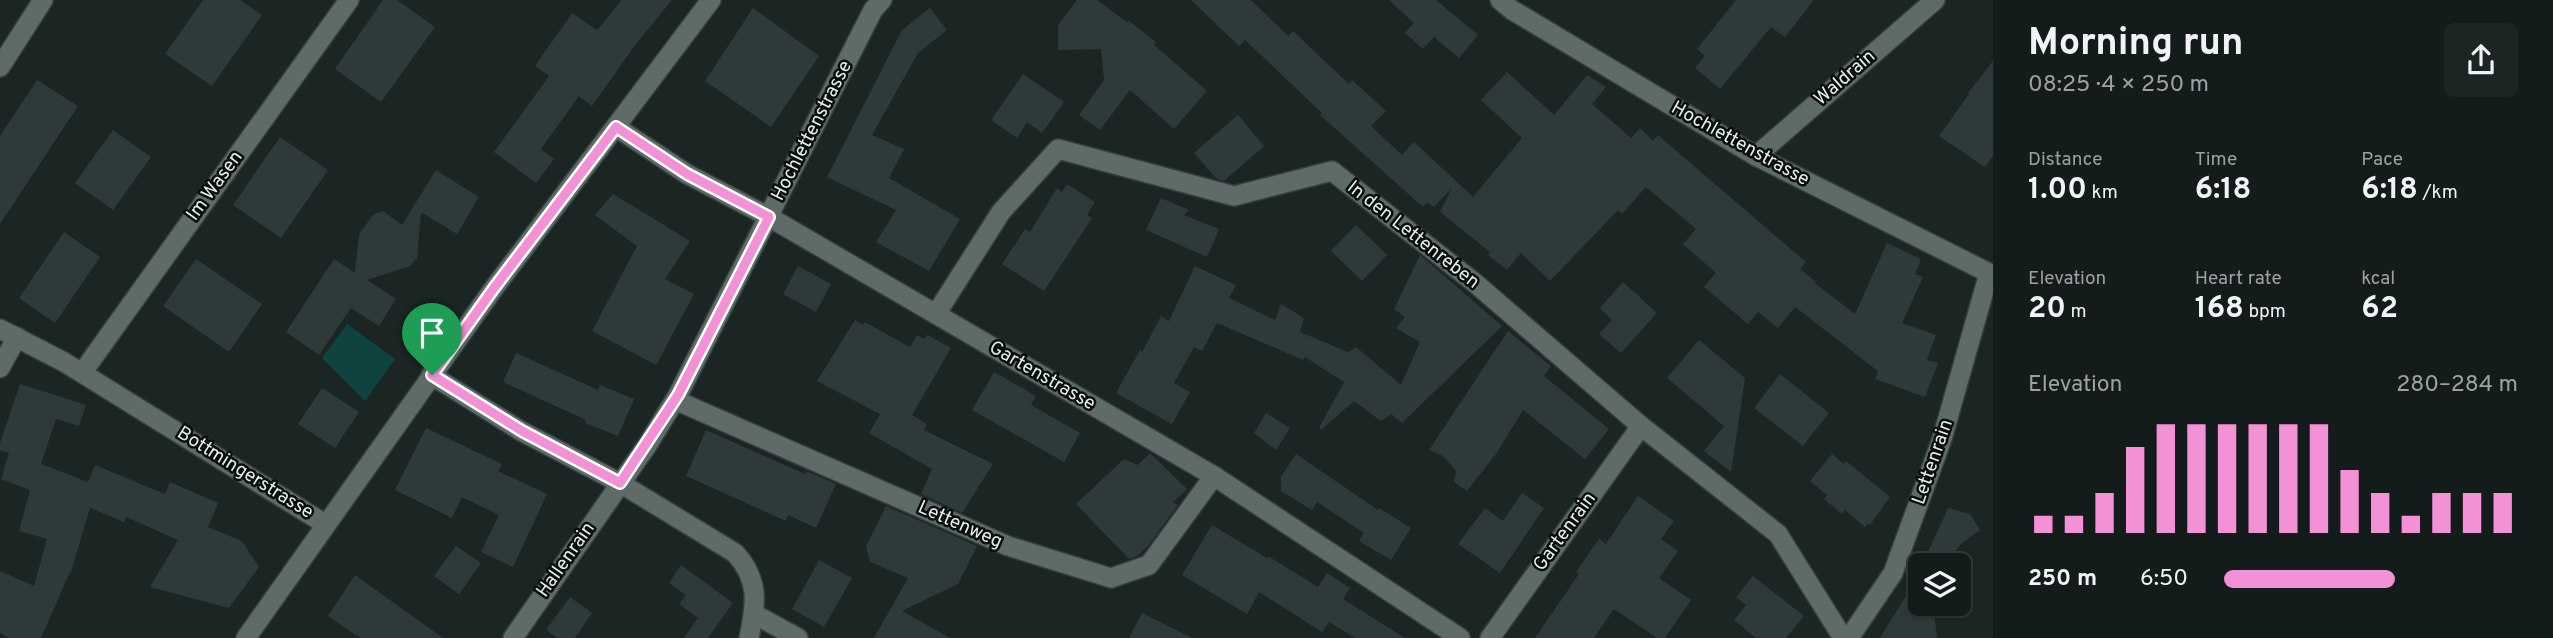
<!DOCTYPE html>
<html lang="en">
<head>
<meta charset="utf-8">
<style>
  body { margin:0; font-family:Overpass,sans-serif; background:#1d2524; color:#f1f3f6; height:100vh; display:flex; flex-direction:column; font-size:26px; white-space:nowrap }
  * { box-sizing:border-box; margin:0 }
  p { font-size:23px; color:#9da1a3 }
  .icon { flex:none; width:38px; height:38px; fill:none; stroke:currentColor; stroke-width:2; stroke-linecap:round; stroke-linejoin:round }
  .map { position:relative; flex:1; overflow:hidden }
  .side { display:flex; flex-direction:column; background:#141c1b; width:560px }
  .side>* { flex:none }
  .tools { position:absolute; left:1908px; top:553px; display:grid; gap:14px }
  .tools a { display:grid; place-items:center; width:63px; height:63px; border-radius:10px; background:#141c1b; box-shadow:0 2px 5px #0004,0 0 0 2px #333a3a; font-size:35px }
  .pin { position:absolute; display:grid; place-items:center; width:60px; height:60px; color:#fff; margin:-72px -30px; border-radius:50% 50% 50% 0; rotate:-45deg; box-shadow:0 0 7px #0007 }
  .pin .icon { rotate:45deg }
  .round { display:grid; place-items:center; flex:none; width:74px; height:74px; border-radius:10px; background:#1d2524 }
  .head { display:flex; align-items:center; justify-content:space-between; height:119px; padding:0 35px }
  h1 { font-size:38px; font-weight:700; line-height:52px }
  .metrics { display:grid; grid-template-columns:repeat(3,1fr); gap:10px; height:119px; padding:7px 35px }
  .metrics div { display:grid; align-content:center }
  .metrics b { font-size:30px; font-weight:700 }
  .metrics small { font-size:19px; font-weight:400 }
  .metrics p { font-size:19px }
  .chart { height:196px; padding:14px 35px }
  .chart p { display:flex; justify-content:space-between }
  .chart svg { width:100%; height:126px; margin-top:7px; stroke:#f391d6; stroke-width:6 }
  ul { padding:0 35px; list-style:none; font-size:23px }
  li { display:grid; grid-template-columns:112px 84px 1fr; align-items:center; height:52px }
  li i { height:18px; border-radius:9px; background:#f391d6 }
  main { display:flex; flex:1; min-height:0 }
  .map>svg:first-child { display:block }
</style>
</head>
<body>
<main>
<div class="map">
<svg width="1993" height="638" viewBox="0 0 1993 638">
  <rect width="100%" height="100%" fill="#1a2524"/>
  <polygon fill="#0f433f" points="347,324 395,359 365,401 322,358"/>
  <g fill="#2e3a39">
    <polygon points="203,0 240,0 262,15 212,86 165,54"/>
    <polygon points="383,0 397,0 435,27 381,102 335,69"/>
    <polygon points="622,0 672,0 635,45 592,106 579,96 541,149 554,159 536,183 494,152 549,76 535,66 572,13 597,30"/>
    <polygon points="1077,0 1097,0 1127,22 1128,20 1156,42 1154,45 1207,91 1174,129 1130,90 1100,130 1079,115 1104,80 1101,49 1058,50 1058,25"/>
    <polygon points="1191,0 1251,0 1288,36 1293,31 1349,84 1352,80 1386,111 1371,126 1402,155 1414,142 1473,197 1522,138 1481,100 1507,72 1554,115 1587,75 1606,87 1592,104 1631,138 1640,128 1653,141 1658,135 1806,262 1800,269 1816,282 1815,283 1855,314 1887,243 1921,259 1915,274 1923,277 1902,323 1936,335 1927,360 1938,363 1925,397 1875,379 1878,371 1795,307 1778,328 1758,312 1748,324 1704,287 1716,273 1683,244 1696,229 1646,187 1622,214 1618,210 1550,281 1521,253 1507,270 1488,255 1490,252 1440,212 1452,188 1434,207 1427,202 1423,207 1320,115 1322,113 1245,40 1239,46"/>
    <polygon points="1389,0 1436,0 1478,35 1459,58 1434,37 1423,49 1405,33 1414,23"/>
    <polygon points="1736,0 1814,0 1785,37 1771,27 1720,89 1695,68 1705,56 1697,49"/>
    <polygon points="753,8 819,56 771,127 705,81"/>
    <polygon points="930,8 947,30 918,53 872,135 904,149 889,178 960,219 929,271 876,242 896,210 827,177 902,30"/>
    <polygon points="1993,61 1993,156 1985,167 1939,136 1969,94 1968,93"/>
    <polygon points="1023,74 1064,102 1042,133 1027,122 1017,138 991,120"/>
    <polygon points="37,80 78,106 0,224 0,136"/>
    <polygon points="1238,115 1264,146 1224,181 1217,179 1194,153"/>
    <polygon points="113,130 151,157 113,210 75,183"/>
    <polygon points="280,137 328,170 281,238 233,205"/>
    <polygon points="436,170 479,197 457,234 421,212 417,258 410,266 367,280 396,299 379,326 351,308 319,355 286,332 334,259 355,273 359,234 373,215 383,211 402,225"/>
    <polygon points="1067,184 1095,202 1087,215 1092,218 1044,291 1002,264 1025,229 1030,232 1057,188 1062,192"/>
    <polygon points="613,194 690,241 665,279 694,294 656,365 592,331 637,246 595,215"/>
    <polygon points="1161,198 1189,210 1184,215 1219,229 1207,257 1146,230"/>
    <polygon points="1356,225 1387,255 1362,281 1331,251"/>
    <polygon points="64,232 100,257 55,323 19,298"/>
    <polygon points="1420,255 1502,326 1402,423 1391,414 1381,421 1354,401 1321,430 1319,428 1344,382 1305,357 1303,360 1217,323 1202,351 1194,347 1174,383 1190,392 1172,424 1116,393 1140,350 1142,352 1161,316 1169,321 1195,266 1236,285 1229,298 1275,320 1281,304 1304,318 1300,332 1348,352 1356,347 1401,385 1420,342 1396,328 1405,317 1394,309"/>
    <polygon points="196,259 262,304 229,352 163,306"/>
    <polygon points="798,266 831,284 816,312 783,294"/>
    <polygon points="1623,282 1657,313 1621,353 1599,334 1612,320 1600,308"/>
    <polygon points="855,320 863,325 865,322 910,347 917,335 924,339 927,335 951,348 912,415 927,424 924,430 993,464 962,513 921,494 932,469 869,433 880,414 817,381"/>
    <polygon points="1508,331 1551,366 1544,376 1609,429 1585,459 1523,410 1496,454 1467,491 1454,482 1456,471 1443,456 1429,450"/>
    <polygon points="1699,340 1745,378 1731,472 1704,451 1724,426 1667,378"/>
    <polygon points="516,353 598,390 600,385 634,399 618,436 585,423 586,420 503,382"/>
    <polygon points="994,372 1036,396 1031,405 1080,433 1064,462 972,410"/>
    <polygon points="1780,374 1829,413 1803,446 1754,408"/>
    <polygon points="20,384 86,405 79,426 56,419 41,464 88,482 95,465 165,494 170,482 218,503 208,527 242,541 259,567 229,608 150,587 178,540 126,517 124,522 90,508 70,575 69,574 41,638 9,638 0,633 0,571 34,586 47,539 19,531 30,490 1,479 9,453 0,450 0,443"/>
    <polygon points="322,388 359,412 335,448 298,424"/>
    <polygon points="1266,413 1290,428 1276,450 1254,433"/>
    <polygon points="426,428 502,464 498,471 547,494 513,567 481,552 499,515 462,497 452,518 395,490"/>
    <polygon points="706,430 805,474 806,471 836,484 816,528 788,515 786,521 686,476"/>
    <polygon points="1150,453 1187,489 1173,502 1178,505 1148,546 1137,556 1129,559 1076,504 1124,459 1138,465"/>
    <polygon points="1296,454 1378,510 1379,508 1411,528 1391,560 1359,541 1364,533 1317,502 1312,510 1281,491 1281,477"/>
    <polygon points="1832,454 1844,464 1846,461 1890,497 1870,525 1868,523 1865,527 1845,510 1842,514 1824,499 1827,495 1810,481"/>
    <polygon points="1522,493 1544,508 1500,573 1458,544 1485,508 1503,521"/>
    <polygon points="1638,496 1674,521 1661,539 1678,551 1659,578 1691,600 1665,638 1657,638 1614,609 1594,638 1535,638 1579,574 1576,572 1599,539 1606,544"/>
    <polygon points="886,506 977,546 958,584 902,611 950,638 874,638 908,578 870,562 866,546"/>
    <polygon points="1948,508 1970,514 1980,530 1961,544 1944,565 1922,565"/>
    <polygon points="1212,525 1267,558 1268,556 1318,587 1327,573 1350,588 1343,599 1405,638 1355,638 1329,622 1322,632 1259,592 1247,614 1182,575"/>
    <polygon points="456,546 481,563 459,594 434,576"/>
    <polygon points="819,560 852,578 824,627 792,609"/>
    <polygon points="681,565 733,603 708,638 684,638 698,618 679,604 686,595 669,583"/>
    <polygon points="1920,573 1920,604 1933,604 1937,638 1880,638"/>
    <polygon points="355,575 443,638 360,638 328,616"/>
    <polygon points="1753,576 1804,616 1786,638 1756,638 1734,620 1746,605 1736,597"/>
    <polygon points="570,597 592,613 575,638 558,638 546,630"/>
    <polygon points="1142,613 1192,638 1129,638"/>
  </g>
  <g fill="none" stroke-linecap="round" stroke-linejoin="round">
    <g stroke="#363f3f" stroke-width="22">
      <g id="minor">
        <polyline points="1500,0 1512,10 1756,156 1989,273 1942,439 1893,573 1849,638"/>
        <polyline points="0,67 43,0"/>
        <polyline points="616,127 687,174 769,217 1214,476 1460,638"/>
        <polyline points="1756,156 1935,0"/>
        <polyline points="936,314 1001,212 1058,149 1234,196 1332,171 1475,283 1641,426 1778,534 1843,638"/>
        <polyline points="0,368 17,337"/>
        <polyline points="82,373 349,0"/>
        <path d="M431 375 521 431 620 483 735 553C760 580 756 604 749 638"/>
        <polyline points="675,400 1008,546 1111,578 1149,565 1214,476"/>
        <polyline points="754,614 798,638"/>
        <polyline points="513,638 648,444 678,395 873,10 882,0"/>
        <polyline points="1490,638 1641,426"/>
      </g>
    </g>
    <g stroke="#363f3f" stroke-width="22">
      <polyline id="tertiary" points="0,329 64,362 325,524"/>
    </g>
    <g stroke="#363f3f" stroke-width="22">
      <polyline id="secondary" points="246,638 494,288 711,0"/>
    </g>
    <use href="#minor" stroke="#5e6b69" stroke-width="19"/>
    <use href="#tertiary" stroke="#5e6b69" stroke-width="19"/>
    <use href="#secondary" stroke="#5e6b69" stroke-width="19"/>
  </g>
  <g fill="none" stroke-linecap="round" stroke-linejoin="round">
    <g stroke="#fff" stroke-width="14">
      <polygon id="route" points="616,127 687,174 769,217 678,395 620,483 522,431 432,375 494,288"/>
    </g>
    <use href="#route" stroke="#f391d6" stroke-width="9"/>
  </g>
  <g text-anchor="middle" dominant-baseline="central" stroke-width="5" stroke-linejoin="round" paint-order="stroke">
    <g font-size="19" fill="#e6eded" stroke="#090d0d">
      <text transform="translate(1845 78) rotate(-41)">Waldrain</text>
      <text transform="translate(812 131) rotate(-63)">Hochlettenstrasse</text>
      <text transform="translate(1740 144) rotate(29)">Hochlettenstrasse</text>
      <text transform="translate(215 186) rotate(-54)">Im Wasen</text>
      <text transform="translate(1413 235) rotate(38)">In den Lettenreben</text>
      <text transform="translate(1042 376) rotate(30)">Gartenstrasse</text>
      <text transform="translate(1933 462) rotate(-71)">Lettenrain</text>
      <text transform="translate(245 473) rotate(32)">Bottmingerstrasse</text>
      <text transform="translate(960 525) rotate(24)">Lettenweg</text>
      <text transform="translate(1565 532) rotate(-54)">Gartenrain</text>
      <text transform="translate(566 560) rotate(-55)">Hallenrain</text>
    </g>
  </g>
</svg>
<div class="tools">
<a><svg class="icon" aria-label="layers" viewBox="0 0 24 24"><path d="M12 4l9 5-9 5-9-5zM3 14l9 5 9-5"/></svg></a>
</div>
<div class="pin" style="left:432px;top:375px;background:#1e9e55"><svg class="icon" aria-label="arrive" viewBox="0 0 24 24"><path d="M6 21V4h12l-3 4 3 4H6"/></svg></div>
</div>
<section class="side">
<div class="head"><div><h1>Morning run</h1><p>08:25 · 4 × 250 m</p></div><a class="round"><svg class="icon" aria-label="share" viewBox="0 0 24 24"><path d="M12 15V3M7 8l5-5 5 5M5 13v7h14v-7"/></svg></a></div>
<div class="metrics">
<div><p>Distance</p><b>1.00<small> km</small></b></div>
<div><p>Time</p><b>6:18</b></div>
<div><p>Pace</p><b>6:18<small> /km</small></b></div>
</div>
<div class="metrics">
<div><p>Elevation</p><b>20<small> m</small></b></div>
<div><p>Heart rate</p><b>168<small> bpm</small></b></div>
<div><p>kcal</p><b>62</b></div>
</div>
<div class="chart"><p><span>Elevation</span>280–284 m</p>
<svg viewBox="0 0 160 44" preserveAspectRatio="none"><path d="M5 44V38M15 44V38M25 44V30M35 44V14M45 44V6M55 44V6M65 44V6M75 44V6M85 44V6M95 44V6M105 44V22M115 44V30M125 44V38M135 44V30M145 44V30M155 44V30"/></svg>
</div>
<ul>
<li><b>250 m</b>6:50<i style="width:58%"></i></li>
</ul>
</section>
</main>
</body>
</html>
